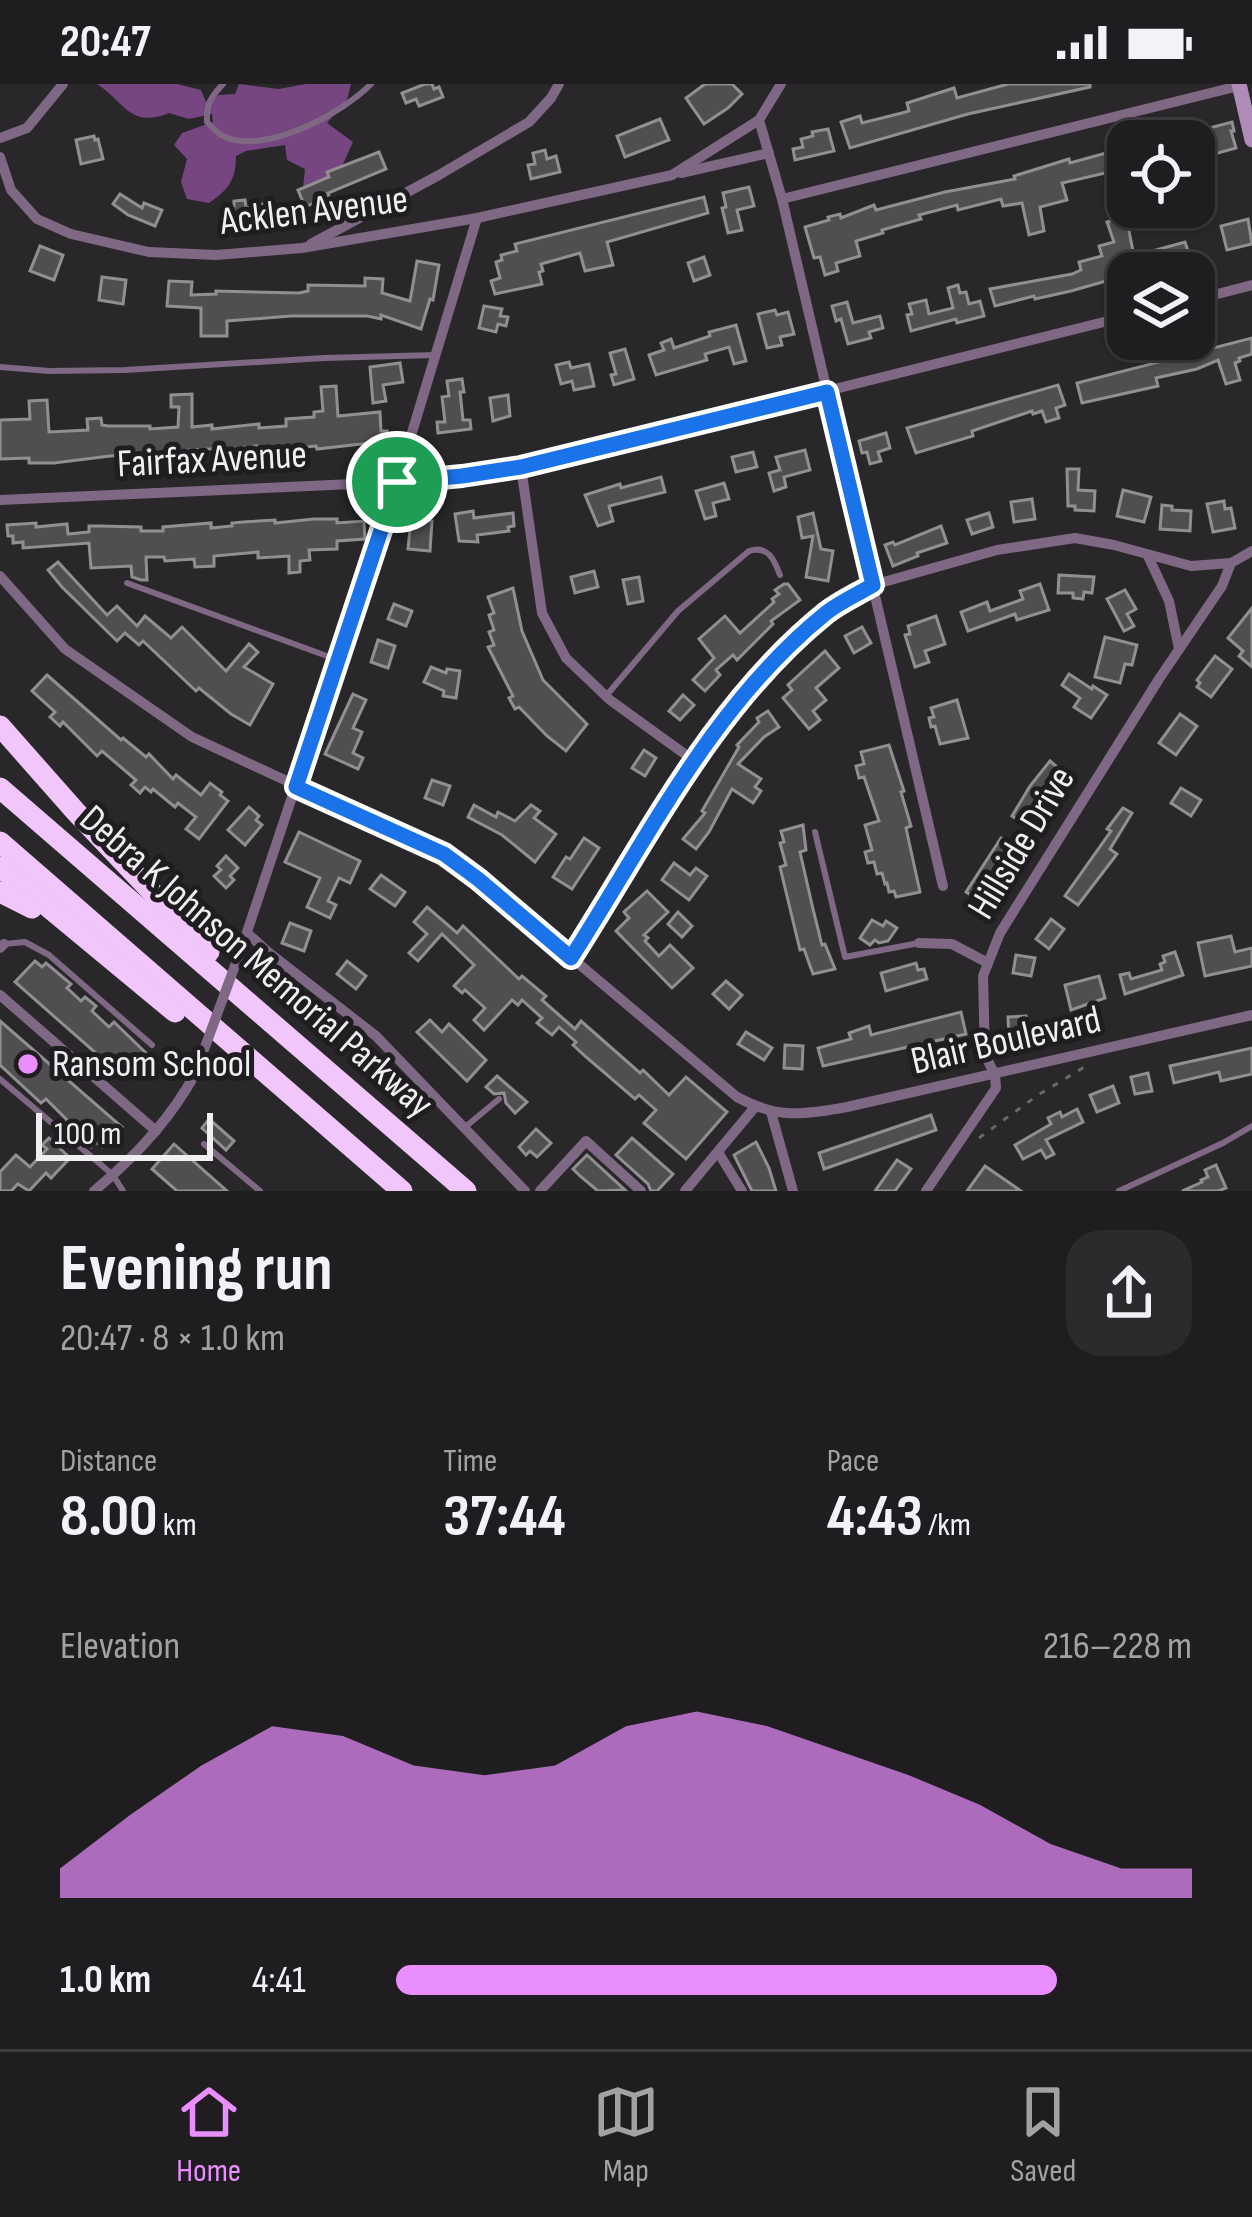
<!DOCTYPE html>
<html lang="en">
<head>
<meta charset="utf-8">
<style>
  body { margin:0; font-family:"Sofia Sans Condensed",sans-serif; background:#2c2a2c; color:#f1f3f6; height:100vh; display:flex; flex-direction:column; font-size:45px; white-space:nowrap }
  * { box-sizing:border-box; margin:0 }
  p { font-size:39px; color:#a1a2a4 }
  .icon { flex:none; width:66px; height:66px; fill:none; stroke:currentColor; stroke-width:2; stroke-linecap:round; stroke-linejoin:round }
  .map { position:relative; height:1107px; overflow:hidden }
  .sheet { display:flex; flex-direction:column; background:#1f1d1f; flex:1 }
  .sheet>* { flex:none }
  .controls { position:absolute; left:1107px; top:36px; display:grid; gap:24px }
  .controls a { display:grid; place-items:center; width:108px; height:108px; border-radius:24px; background:#1f1d1f; box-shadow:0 3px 9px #0004,0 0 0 3px #3c3b3d; font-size:60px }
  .scale { position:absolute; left:36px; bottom:30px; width:177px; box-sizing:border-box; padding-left:12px; border:6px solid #f0eff1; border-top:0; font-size:33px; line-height:42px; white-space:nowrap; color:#f0eff1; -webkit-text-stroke:9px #1f1d20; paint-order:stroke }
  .pin { position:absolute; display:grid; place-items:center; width:102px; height:102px; color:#fff; margin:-51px; border:6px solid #fff; border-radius:50%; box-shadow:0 3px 12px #0007 }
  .round { display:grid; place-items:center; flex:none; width:126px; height:126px; border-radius:36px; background:#2c2a2c }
  .summary { display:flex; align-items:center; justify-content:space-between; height:204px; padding:0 60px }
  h1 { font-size:66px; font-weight:700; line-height:90px }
  .stats { display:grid; grid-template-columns:repeat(3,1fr); gap:18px; height:204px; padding:12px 60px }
  .stats div { display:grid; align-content:center }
  .stats b { font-size:60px; font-weight:700 }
  .stats small { font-size:33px; font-weight:400 }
  .stats p { font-size:33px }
  .chart { height:336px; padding:24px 60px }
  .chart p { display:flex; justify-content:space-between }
  .chart svg { width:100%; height:216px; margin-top:12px; fill:#e98efe; opacity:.7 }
  ul { padding:0 60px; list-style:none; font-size:39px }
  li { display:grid; grid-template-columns:192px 144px 1fr; align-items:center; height:90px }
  li i { height:30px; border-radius:15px; background:#e98efe }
  .status { display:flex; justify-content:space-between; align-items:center; height:84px; padding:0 60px; background:#1f1d1f; direction:ltr }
  .status svg { height:33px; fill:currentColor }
  .menu { display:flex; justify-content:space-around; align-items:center; height:168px; border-top:3px solid #3c3b3d; background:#1f1d1f; font-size:33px; color:#a1a2a4 }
  .menu a { display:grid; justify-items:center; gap:6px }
  .menu .active { color:#e98efe }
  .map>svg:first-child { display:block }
</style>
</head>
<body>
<div class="status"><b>20:47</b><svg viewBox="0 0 49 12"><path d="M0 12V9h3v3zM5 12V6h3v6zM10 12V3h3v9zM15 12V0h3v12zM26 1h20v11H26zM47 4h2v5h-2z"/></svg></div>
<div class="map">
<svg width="1252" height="1107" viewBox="0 0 1252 1107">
  <rect width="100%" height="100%" fill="#292729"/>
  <path fill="#764681" d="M97 0H177L201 6 206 18 219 11 235 10 239 0 279 5 306 0H351L347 16 327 39 353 58 339 89 303 104 305 85 287 76 285 61 246 67 236 72C236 96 228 106 209 119L187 115 181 98 187 75 174 61 182 49 213 38 212 30 189 35 169 29C130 45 125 18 97 0Z"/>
  <g fill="#504e50" stroke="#918f92" stroke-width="3">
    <polygon points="425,0 432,0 434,5 439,3 443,13 419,22 416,15 406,19 402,9"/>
    <polygon points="705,0 732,0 742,10 728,24 704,40 686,14"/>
    <polygon points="1008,0 1090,0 1090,3 968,30 850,64 841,38 860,32 862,39 902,29 909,27 907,19 954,4 957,14"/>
    <polygon points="660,35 669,56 625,73 617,52"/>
    <polygon points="1232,38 1234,47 1231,47 1236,64 1211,71 1208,60 1194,64 1194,57 1171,57 1171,54"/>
    <polygon points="828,45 834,67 795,76 793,65 803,63 801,55 813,52 812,48"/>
    <polygon points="94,52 95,56 98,55 103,75 81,80 76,56"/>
    <polygon points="1128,63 1128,113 1125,113 1118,86 1062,99 1067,116 1040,123 1044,147 1029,151 1022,119 1003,122 1001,115 958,126 957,121 919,131 921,135 882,146 883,149 856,157 860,172 836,179 838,187 825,191 820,173 814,174 805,143 829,136 828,133 840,130 841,134 874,121 876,126 945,108 1015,95 1014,92 1069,75 1070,79"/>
    <polygon points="545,66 547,75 556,72 560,88 531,95 528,81 535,80 533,69"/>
    <polygon points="379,68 386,85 328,109 329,112 305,123 298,106 329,93 327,88"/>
    <polygon points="749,103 754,122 737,126 742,146 728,149 722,124 726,123 723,109"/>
    <polygon points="120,110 142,124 144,119 162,126 155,142 128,131 113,120"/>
    <polygon points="704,113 708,129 607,158 613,181 585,187 580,169 541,180 543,187 539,188 542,200 495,210 491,197 500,194 496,178 502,176 501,171 517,167 515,160"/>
    <polygon points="245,116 246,124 271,118 275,138 254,143 253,138 225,141 223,123 234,122 234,117"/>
    <polygon points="1126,132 1134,172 1185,158 1190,173 1071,207 1035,215 1034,212 995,222 990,205 1072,190 1081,186 1079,178 1102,172 1099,162 1114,158 1107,138"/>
    <polygon points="1248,135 1252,160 1227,166 1221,142"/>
    <polygon points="40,162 63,171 54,196 30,187"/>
    <polygon points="704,173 710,191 694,197 688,179"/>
    <polygon points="417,177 439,181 433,216 430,215 421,245 381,231 381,235 367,232 291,232 227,237 227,252 201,252 201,224 167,222 169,197 192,198 191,211 216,210 216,207 299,209 308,207 308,201 365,202 365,194 383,195 382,209 410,217"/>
    <polygon points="102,193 126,196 123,220 99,216"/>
    <polygon points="958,201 960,209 966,208 969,220 980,217 984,232 957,239 956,235 911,247 907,231 912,230 909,220 926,216 929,230 953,224 948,204"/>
    <polygon points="847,218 853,239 880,232 883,244 869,248 871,254 848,260 841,235 836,237 832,222"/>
    <polygon points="484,222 502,225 500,232 508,233 506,242 498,240 496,248 479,244"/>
    <polygon points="775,226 777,231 788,228 794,250 780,253 782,261 767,264 758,230"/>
    <polygon points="736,241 746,277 734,280 729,263 705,270 707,276 656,291 649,271 664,266 661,259 671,255 674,264 710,252 709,248"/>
    <polygon points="1252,254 1252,270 1239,274 1240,277 1235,279 1240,296 1226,300 1218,276 1197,285 1156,294 1158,302 1082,319 1077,299"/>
    <polygon points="625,265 634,295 614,301 611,291 616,290 610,269"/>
    <polygon points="569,278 571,284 589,280 594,302 574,306 572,297 561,300 556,281"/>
    <polygon points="400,279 403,298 383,301 386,317 373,319 370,283"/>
    <polygon points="462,295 464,308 460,308 463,336 470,336 471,345 438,349 437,338 445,338 442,313 449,312 447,297"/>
    <polygon points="1058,301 1065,321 1056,324 1059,334 1046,338 1042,327 1033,330 1032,327 972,347 973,352 916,369 907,344"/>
    <polygon points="336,302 338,332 380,328 381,347 387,347 388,357 317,365 316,362 257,367 257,362 237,364 237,368 224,369 224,364 177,367 177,370 110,372 54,379 29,379 29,374 0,375 0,336 30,335 29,317 47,316 49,348 88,346 87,335 101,334 102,341 108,342 150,342 150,345 178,343 179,323 171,323 171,311 192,310 192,343 212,341 212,345 259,340 259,344 286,342 286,335 314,333 314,328 323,327 321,303"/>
    <polygon points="508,311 510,332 493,337 490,314"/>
    <polygon points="886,349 890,364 878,368 881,377 870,380 867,368 862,369 859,357"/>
    <polygon points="805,366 810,386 784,393 786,403 774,407 769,389 780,386 776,373"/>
    <polygon points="753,368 757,383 736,388 732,373"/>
    <polygon points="1067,385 1079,385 1078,406 1095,407 1094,427 1075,426 1075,422 1068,422"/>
    <polygon points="661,393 665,408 609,422 613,437 598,442 585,411 620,400 621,404"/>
    <polygon points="724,399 729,415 713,419 716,432 705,435 696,407"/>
    <polygon points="1123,406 1151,413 1144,438 1117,432"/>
    <polygon points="1032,415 1035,435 1014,438 1011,418"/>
    <polygon points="1224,417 1225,425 1231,424 1235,444 1213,448 1207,420"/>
    <polygon points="1162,421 1172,422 1172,426 1191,427 1190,447 1160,445"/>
    <polygon points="473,427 474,434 513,429 514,442 508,443 509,447 477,451 478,458 459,457 455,430"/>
    <polygon points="813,429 821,465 833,467 828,497 806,493 813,452 802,454 798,433"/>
    <polygon points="989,429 993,443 972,450 967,436"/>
    <polygon points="314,435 337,435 337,439 364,437 365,455 337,457 337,465 309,466 310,476 300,477 300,488 289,489 289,472 258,474 258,468 214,472 214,482 195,483 194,475 165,477 164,473 146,473 147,496 141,496 132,493 131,482 91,484 89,459 23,464 23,458 13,459 13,452 8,452 7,441 36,439 36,443 67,440 68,450 89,448 89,442 100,442 141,443 141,447 163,447 163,443 211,439 211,444 232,442 232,439 243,438 275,436 275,439"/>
    <polygon points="411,435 432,437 430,467 408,465"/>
    <polygon points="941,442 947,459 917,469 918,472 893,482 885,461 893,458 895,461"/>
    <polygon points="58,478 107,531 117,522 137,542 145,532 171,554 182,543 226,587 249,560 258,568 244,583 273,600 250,641 231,630 199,604 196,607 143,557 139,561 125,549 117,557 62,503 48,486"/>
    <polygon points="594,487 598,503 575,509 571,493"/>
    <polygon points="1059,491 1094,493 1092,509 1084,508 1083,515 1073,514 1073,509 1058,509"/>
    <polygon points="639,493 643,517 628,520 623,496"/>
    <polygon points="784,500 788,500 800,516 771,537 773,540 737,576 733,571 716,586 720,591 705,607 693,596 714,574 699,555 725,532 740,549 774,518 772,515 779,510 775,506"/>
    <polygon points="1040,500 1049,526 1017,536 1015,530 968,547 961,528 987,518 990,527 1023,515 1020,507"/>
    <polygon points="513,504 522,547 543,596 587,640 566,667 547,652 519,623 515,625 509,614 513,612 488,563 494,561 489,548 494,546 489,531 494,529 488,513"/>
    <polygon points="1125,506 1136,525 1127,530 1134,542 1124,547 1107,515"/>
    <polygon points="394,520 412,527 406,542 388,535"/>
    <polygon points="1252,524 1252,583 1239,572 1243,567 1228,554"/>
    <polygon points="936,532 945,560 925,567 929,578 915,583 905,551 910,550 908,542"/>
    <polygon points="862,543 871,559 854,569 845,552"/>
    <polygon points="1105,553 1137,561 1132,581 1125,580 1120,599 1095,593"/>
    <polygon points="378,556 395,562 388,584 371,578"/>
    <polygon points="825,567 839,584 816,604 826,616 813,627 820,636 809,645 783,614 792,606 788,601"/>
    <polygon points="1215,572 1232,585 1211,613 1197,603 1200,599 1197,596"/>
    <polygon points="431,583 446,589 447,585 460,587 456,614 443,612 444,607 424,598"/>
    <polygon points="1069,590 1092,605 1093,602 1107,611 1091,634 1074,623 1080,614 1062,601"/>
    <polygon points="47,591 121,656 123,654 146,673 149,670 173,695 176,691 201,711 210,699 222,708 220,711 228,717 199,755 186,745 196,733 178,719 175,723 153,705 151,708 145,703 140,709 131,701 136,696 102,667 97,672 63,638 60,642 50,633 55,628 32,607"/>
    <polygon points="353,610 366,616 353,644 362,648 353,669 363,674 358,685 325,670"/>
    <polygon points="683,611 694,621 680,636 669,627"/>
    <polygon points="957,616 968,654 940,660 935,642 931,643 929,634 934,633 931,624"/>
    <polygon points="768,627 779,643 764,653 738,680 761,695 755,703 761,707 753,719 732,705 709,748 696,765 683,755 705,729 702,727 739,663 737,661 759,638 757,634"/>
    <polygon points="1180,630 1197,642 1176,671 1159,659"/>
    <polygon points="889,661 904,707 901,708 911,742 906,744 920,808 896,813 894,807 889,808 887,799 885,800 882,789 877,790 874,778 868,779 865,768 872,766 865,741 879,737 864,693 859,694 856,682 864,680 861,668"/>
    <polygon points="644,666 656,674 645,692 632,684"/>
    <polygon points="1050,677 1062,687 1037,718 1041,720 1027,742 1012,732 1030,702"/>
    <polygon points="432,696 450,702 443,721 425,714"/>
    <polygon points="1181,704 1201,716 1191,732 1171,719"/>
    <polygon points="474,721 496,733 498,728 515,737 531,721 540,727 534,734 556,750 535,778 502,751 468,733"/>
    <polygon points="249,723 259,732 256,736 262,741 245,761 228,746"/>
    <polygon points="1123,724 1132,729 1110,765 1117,770 1078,821 1065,812 1111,747 1107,745"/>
    <polygon points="803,741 806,766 800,768 813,825 822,861 825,860 835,885 813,890 804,865 800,866 780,783 786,781 780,759 784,758 781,747"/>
    <polygon points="299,748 360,777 350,799 339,794 328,817 336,821 330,834 307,823 320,794 285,778"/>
    <polygon points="584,754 599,764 572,805 553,793 566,773 570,775"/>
    <polygon points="1001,754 1017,764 996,793 1002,798 990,816 987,814 984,819 966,808"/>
    <polygon points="226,772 238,784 230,792 234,796 226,804 214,792 221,786 217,782"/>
    <polygon points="674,779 690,791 696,784 707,792 689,816 662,796"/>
    <polygon points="381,791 405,808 395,822 370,805"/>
    <polygon points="647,807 668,828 644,851 648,854 645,857 659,872 670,861 693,884 672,904 616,847 629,834 624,828"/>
    <polygon points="427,823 457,849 463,842 519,895 522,892 546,912 542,916 575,945 581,937 640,989 643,986 669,1011 686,993 727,1028 686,1075 644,1039 656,1026 639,1011 635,1015 586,973 573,961 576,958 559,943 552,951 537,939 542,934 522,916 518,921 512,916 484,946 474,936 485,924 465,906 462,909 454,902 474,881 442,850 418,877 409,869 427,850 414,838"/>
    <polygon points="678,828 692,842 682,853 668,840"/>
    <polygon points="1051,835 1064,845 1049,865 1036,855"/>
    <polygon points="872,836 883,842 886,837 897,844 888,857 879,859 875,856 870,861 860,854"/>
    <polygon points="290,839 311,847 304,867 282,859"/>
    <polygon points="1231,852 1235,868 1252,864 1252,882 1205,892 1198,859"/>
    <polygon points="1175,868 1183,891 1125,910 1120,891 1129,889 1131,895 1162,886 1160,880 1165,878 1163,872"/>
    <polygon points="1016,871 1035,874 1031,892 1013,889"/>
    <polygon points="35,877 42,883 46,879 71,900 67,904 81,917 85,913 96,922 92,927 109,943 114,938 146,969 123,993 15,898"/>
    <polygon points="347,877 366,892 356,905 337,890"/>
    <polygon points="916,879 918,886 924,885 927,895 886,907 881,889"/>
    <polygon points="1099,892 1105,914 1071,926 1065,901"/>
    <polygon points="726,897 742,911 729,925 713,910"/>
    <polygon points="961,928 966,950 823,982 818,964 851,955 849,949 869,942 871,951"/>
    <polygon points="1026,932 1028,950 1009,952 1008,933"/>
    <polygon points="430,936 442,948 449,940 486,976 467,997 417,948"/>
    <polygon points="0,937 122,1043 102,1063 96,1058 91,1063 65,1039 67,1036 46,1015 41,1019 0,981"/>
    <polygon points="746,948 772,964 764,976 738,960"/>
    <polygon points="785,961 803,962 802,985 784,984"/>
    <polygon points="1252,964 1252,990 1221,997 1219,988 1174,999 1170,982"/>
    <polygon points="1148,989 1152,1007 1135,1010 1131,993"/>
    <polygon points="497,992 527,1018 515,1029 506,1019 504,1009 494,1010 486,1003"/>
    <polygon points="1113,1002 1119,1019 1097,1028 1090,1011"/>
    <polygon points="1077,1025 1083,1038 1046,1056 1054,1070 1046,1074 1041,1066 1023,1075 1015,1061 1051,1040 1048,1034 1060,1028 1062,1033"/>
    <polygon points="931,1031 936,1046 824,1085 819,1069"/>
    <polygon points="209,1035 234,1057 226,1066 202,1044"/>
    <polygon points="536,1045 551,1059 537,1073 530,1067 526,1071 519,1063"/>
    <polygon points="49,1054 70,1074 51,1094 46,1089 29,1107 18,1100 11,1107 0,1107 0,1088 16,1071 30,1083 47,1065 42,1061"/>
    <polygon points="632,1054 673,1090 657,1107 651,1107 648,1100 616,1071"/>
    <polygon points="756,1058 769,1084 776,1107 752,1107 734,1071"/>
    <polygon points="174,1060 227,1107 177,1107 152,1085"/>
    <polygon points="587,1071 625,1106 598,1107 580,1092 573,1085"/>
    <polygon points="897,1076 911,1085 895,1107 875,1107"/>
    <polygon points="1216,1081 1226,1104 1218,1107 1182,1107 1202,1098 1201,1096 1208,1093 1205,1086"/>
    <polygon points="985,1082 1021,1107 967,1107"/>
  </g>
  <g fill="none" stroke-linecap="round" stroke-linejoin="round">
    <polyline stroke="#696769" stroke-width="3" stroke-dasharray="6 9" stroke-linecap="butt" points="979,1054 1038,1011 1086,982"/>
    <g stroke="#7e6883" stroke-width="6">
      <path d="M223 0C211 13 206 20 207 38 210 41 218 49 221 51 261 74 343 29 371 0"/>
      <polyline points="0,283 49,287 125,286 324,274 436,271"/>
      <polyline points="127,499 338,576"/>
      <path d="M606 612 678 527 749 467C768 461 774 475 780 491"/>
      <polyline points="815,748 845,873 919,859"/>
      <polyline points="4,860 25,858 49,871 152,961"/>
      <polyline points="0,995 113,1091 123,1107"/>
      <polyline points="464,1044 499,1015"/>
      <polyline points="204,1060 260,1107"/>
      <polyline points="1119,1107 1223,1059 1252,1042"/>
    </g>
    <g stroke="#7e6883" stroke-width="10">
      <polyline points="781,0 759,36 782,115 943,802"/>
      <polyline points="0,54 27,44 63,0"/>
      <polyline points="0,73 11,106 37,135 71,150 149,168 216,171 302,164 477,134 672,91 759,36"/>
      <polyline points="681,89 769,69"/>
      <polyline points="782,115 1239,2"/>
      <polyline points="311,160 439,91 529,38 551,14 559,0"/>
      <polyline points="1194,216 1252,201"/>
      <polyline points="521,383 542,529 566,574 610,616 693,676"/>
      <polyline points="0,416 397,398 462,393 521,383 1128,232"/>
      <polyline points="1148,472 1169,517 1179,565"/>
      <path d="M0 492 65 565 192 653 444 770 478 795 737 1013C777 1035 804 1031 847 1023L1252 931"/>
      <polyline points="247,849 268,868 376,952 525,1107"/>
      <polyline points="919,859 952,860 988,879"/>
      <polyline points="243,860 397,398 477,134"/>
      <polyline points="0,864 4,860"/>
      <polyline points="571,874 693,676 761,588 829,527 873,501 997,466 1075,454 1114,461 1191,482 1231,479"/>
      <polyline points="0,911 156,1047"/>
      <polyline points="771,1028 793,1107"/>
      <polyline points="718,1068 742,1107"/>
      <path d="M94 1107C134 1074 170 1036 195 990"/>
      <polyline points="540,1107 586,1057 641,1107"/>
      <polyline points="685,1107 755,1023"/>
      <polyline points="926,1107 996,1004 995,991 985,971 983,892 1000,849 1159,595 1222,502 1231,479 1252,467"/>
    </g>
    <polyline stroke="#ae8cb7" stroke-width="15" points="1239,0 1252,56"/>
    <g stroke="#f1c6fb" stroke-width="21">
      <polyline points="0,642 76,728 209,868"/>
      <polyline points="0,704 466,1107"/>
      <polyline points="0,758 402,1107"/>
      <polyline points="0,783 175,928"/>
      <polyline points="0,808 32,824"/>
    </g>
    <polyline stroke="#7e6883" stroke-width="10" points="195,990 243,860"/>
  </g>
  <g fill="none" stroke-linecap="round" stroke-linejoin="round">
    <g stroke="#fff" stroke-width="24">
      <path id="route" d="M827 308 873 501C858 510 840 518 826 529 713 620 648 754 571 874L478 795 444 770 296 703 397 398 462 392 521 383Z"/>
    </g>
    <use href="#route" stroke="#1a73e8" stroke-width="15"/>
  </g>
  <circle fill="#e98efe" stroke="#1f1d20" stroke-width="4.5" cx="28" cy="980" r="12"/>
  <g text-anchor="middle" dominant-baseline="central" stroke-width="10" stroke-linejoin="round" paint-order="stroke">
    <g font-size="39" fill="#f0eff1" stroke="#1f1d20">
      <text transform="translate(314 127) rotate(-7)">Acklen Avenue</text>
      <text transform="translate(212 376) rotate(-3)">Fairfax Avenue</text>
      <text transform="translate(1022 759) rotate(-59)">Hillside Drive</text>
      <text transform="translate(256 878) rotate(41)">Debra K Johnson Memorial Parkway</text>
      <text transform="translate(1006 957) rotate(-13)">Blair Boulevard</text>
    </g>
    <g font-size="39" fill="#f0eff1" stroke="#1f1d20" text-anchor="start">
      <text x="52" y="980">Ransom School</text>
    </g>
  </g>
</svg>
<div class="controls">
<a><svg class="icon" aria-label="locate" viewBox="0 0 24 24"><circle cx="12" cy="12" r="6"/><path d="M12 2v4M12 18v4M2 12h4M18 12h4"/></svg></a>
<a><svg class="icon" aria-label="layers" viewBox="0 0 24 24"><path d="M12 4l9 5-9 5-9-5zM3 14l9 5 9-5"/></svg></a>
</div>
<div class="scale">100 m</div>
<div class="pin" style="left:397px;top:398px;background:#1e9e55"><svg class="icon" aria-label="arrive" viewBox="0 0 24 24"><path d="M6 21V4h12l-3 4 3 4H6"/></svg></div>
</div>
<section class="sheet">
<div class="summary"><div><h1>Evening run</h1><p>20:47 · 8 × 1.0 km</p></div><a class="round"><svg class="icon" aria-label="share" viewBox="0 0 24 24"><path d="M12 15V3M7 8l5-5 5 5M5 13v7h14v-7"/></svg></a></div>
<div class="stats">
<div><p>Distance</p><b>8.00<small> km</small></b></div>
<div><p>Time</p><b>37:44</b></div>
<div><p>Pace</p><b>4:43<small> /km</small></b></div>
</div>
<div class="chart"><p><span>Elevation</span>216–228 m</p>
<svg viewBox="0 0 160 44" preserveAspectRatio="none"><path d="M0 44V38L10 27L20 17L30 9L40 11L50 17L60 19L70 17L80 9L90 6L100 9L110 14L120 19L130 25L140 33L150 38L160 38V44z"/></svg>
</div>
<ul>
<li><b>1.0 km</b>4:41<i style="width:83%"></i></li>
</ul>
</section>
<nav class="menu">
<a class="active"><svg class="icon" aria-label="home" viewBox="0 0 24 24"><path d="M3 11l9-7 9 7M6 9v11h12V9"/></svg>Home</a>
<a><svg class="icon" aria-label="map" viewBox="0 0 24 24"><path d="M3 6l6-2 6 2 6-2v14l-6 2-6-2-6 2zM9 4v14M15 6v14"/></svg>Map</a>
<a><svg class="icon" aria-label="saved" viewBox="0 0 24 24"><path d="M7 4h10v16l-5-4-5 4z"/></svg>Saved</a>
</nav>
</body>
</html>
